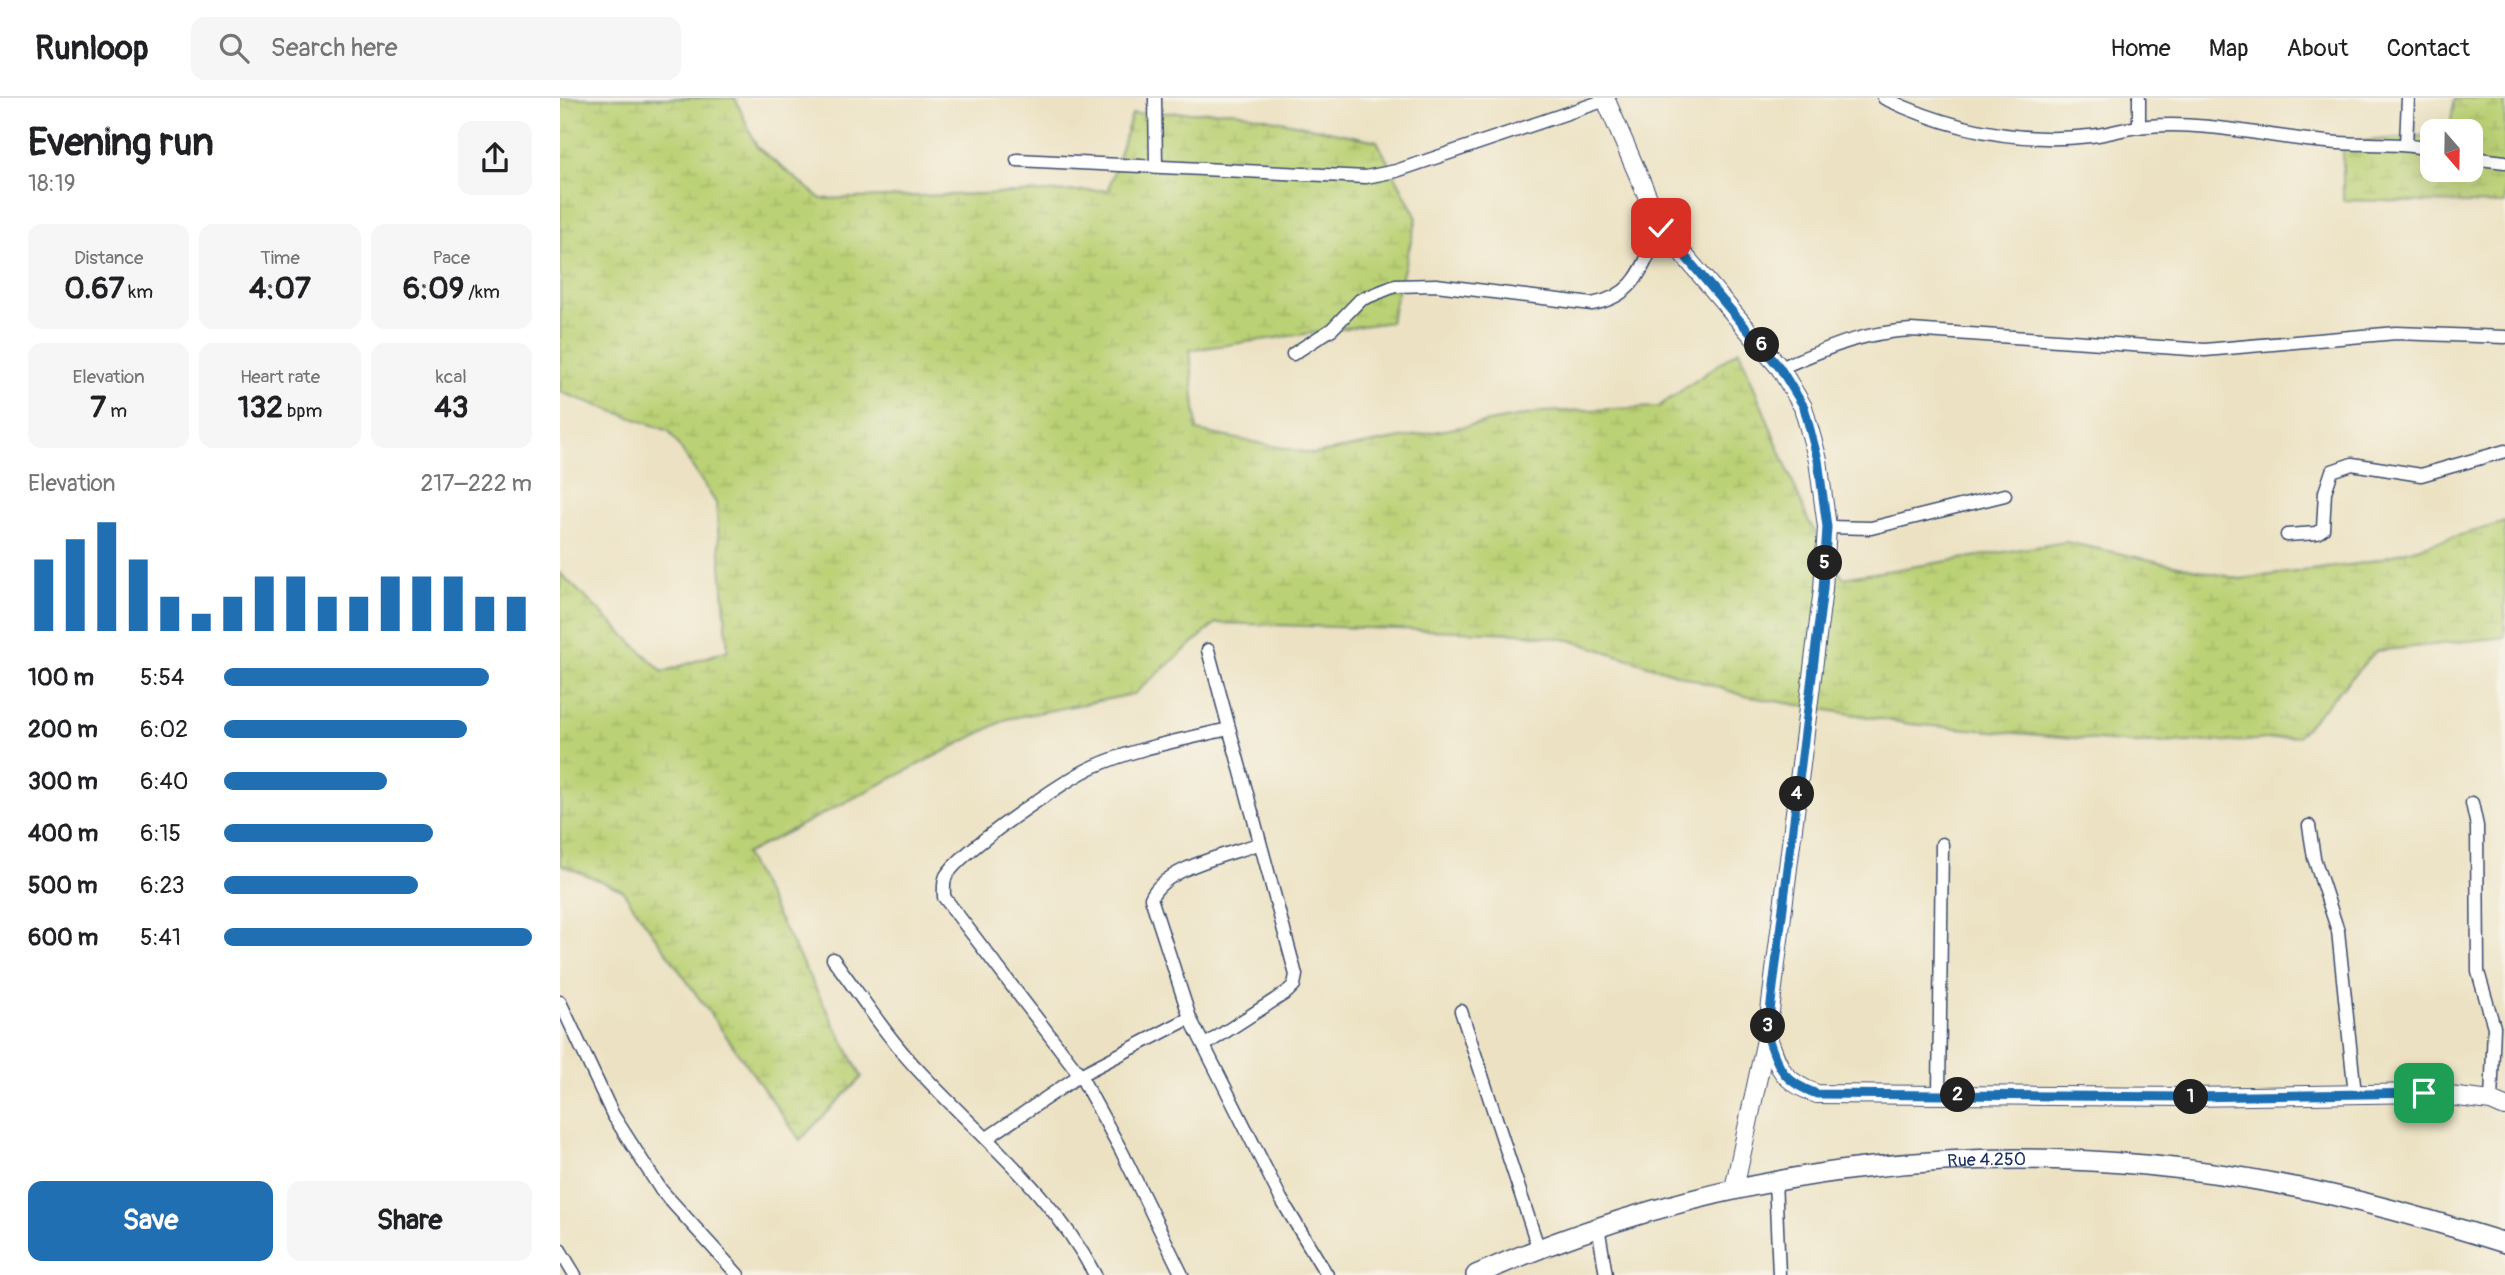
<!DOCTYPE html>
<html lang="en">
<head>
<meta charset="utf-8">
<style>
  body { margin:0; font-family:Pangolin,sans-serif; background:#f6f6f6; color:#202124; height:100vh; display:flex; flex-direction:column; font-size:26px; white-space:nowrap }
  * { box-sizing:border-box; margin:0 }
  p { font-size:23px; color:#757577 }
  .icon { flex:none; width:38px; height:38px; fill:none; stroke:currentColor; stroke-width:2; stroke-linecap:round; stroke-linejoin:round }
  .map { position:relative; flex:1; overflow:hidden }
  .side { display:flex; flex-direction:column; background:#fff; width:560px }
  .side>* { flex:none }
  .needle { width:46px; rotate:160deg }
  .buttons { position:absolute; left:1860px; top:21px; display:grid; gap:14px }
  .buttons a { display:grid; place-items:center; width:63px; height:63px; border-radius:14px; background:#fff; box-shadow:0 7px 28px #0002; font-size:35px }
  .pin { position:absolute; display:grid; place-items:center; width:60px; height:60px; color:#fff; margin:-30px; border-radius:14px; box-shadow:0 4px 10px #0006 }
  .km { position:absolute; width:35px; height:35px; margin:-18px; border-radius:50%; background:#222; color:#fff; font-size:19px; line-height:35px; text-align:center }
  .round { display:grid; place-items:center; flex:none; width:74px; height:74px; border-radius:14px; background:#f6f6f6 }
  .summary { display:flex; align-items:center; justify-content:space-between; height:119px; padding:0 28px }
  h1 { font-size:38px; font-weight:700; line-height:52px }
  .metrics { display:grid; grid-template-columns:repeat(3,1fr); gap:10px; height:119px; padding:7px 28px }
  .metrics div { display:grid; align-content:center; border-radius:14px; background:#f6f6f6; text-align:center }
  .metrics b { font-size:30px; font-weight:700 }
  .metrics small { font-size:19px; font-weight:400 }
  .metrics p { font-size:19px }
  .chart { height:196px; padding:14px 28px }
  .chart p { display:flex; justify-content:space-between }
  .chart svg { width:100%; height:126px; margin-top:7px; stroke:#1f6fb2; stroke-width:6 }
  .button { display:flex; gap:14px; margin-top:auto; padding:14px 28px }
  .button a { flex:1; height:80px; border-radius:14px; background:#1f6fb2; color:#fff; font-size:28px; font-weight:700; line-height:80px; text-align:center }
  .button a+a { background:#f6f6f6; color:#202124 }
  ul { padding:0 28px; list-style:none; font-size:23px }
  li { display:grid; grid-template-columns:112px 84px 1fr; align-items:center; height:52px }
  li i { height:18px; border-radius:9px; background:#1f6fb2 }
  header { display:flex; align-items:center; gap:42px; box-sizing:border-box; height:98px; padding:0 35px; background:#fff; border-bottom:2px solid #e0e0e0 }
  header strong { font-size:33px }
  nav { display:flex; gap:38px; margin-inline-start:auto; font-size:24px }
  .search { width:490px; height:63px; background:#f6f6f6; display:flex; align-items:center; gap:18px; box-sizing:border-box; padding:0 24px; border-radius:14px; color:#757577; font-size:26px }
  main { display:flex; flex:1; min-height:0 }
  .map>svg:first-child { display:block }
</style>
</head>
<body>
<header>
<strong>Runloop</strong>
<div class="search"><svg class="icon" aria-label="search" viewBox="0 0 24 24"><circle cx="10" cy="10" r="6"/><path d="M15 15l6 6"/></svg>Search here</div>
<nav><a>Home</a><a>Map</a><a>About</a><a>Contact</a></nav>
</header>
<main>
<section class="side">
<div class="summary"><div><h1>Evening run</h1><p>18:19</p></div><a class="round"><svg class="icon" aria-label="share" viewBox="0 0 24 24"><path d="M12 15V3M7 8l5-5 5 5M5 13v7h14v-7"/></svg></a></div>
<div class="metrics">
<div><p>Distance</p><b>0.67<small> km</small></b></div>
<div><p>Time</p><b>4:07</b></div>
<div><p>Pace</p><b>6:09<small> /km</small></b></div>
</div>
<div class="metrics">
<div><p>Elevation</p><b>7<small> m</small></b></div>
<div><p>Heart rate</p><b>132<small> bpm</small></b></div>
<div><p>kcal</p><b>43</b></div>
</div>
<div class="chart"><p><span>Elevation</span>217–222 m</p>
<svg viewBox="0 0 160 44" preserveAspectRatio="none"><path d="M5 44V19M15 44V12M25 44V6M35 44V19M45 44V32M55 44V38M65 44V32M75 44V25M85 44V25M95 44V32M105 44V32M115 44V25M125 44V25M135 44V25M145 44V32M155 44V32"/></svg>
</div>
<ul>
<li><b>100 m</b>5:54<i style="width:86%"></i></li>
<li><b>200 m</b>6:02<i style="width:79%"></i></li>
<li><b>300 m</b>6:40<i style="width:53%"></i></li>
<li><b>400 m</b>6:15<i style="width:68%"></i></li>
<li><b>500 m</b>6:23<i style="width:63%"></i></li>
<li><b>600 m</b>5:41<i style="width:100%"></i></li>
</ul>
<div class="button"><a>Save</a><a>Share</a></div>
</section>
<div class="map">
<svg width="1945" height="1177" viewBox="0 0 1945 1177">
  <defs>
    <pattern id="wetland-marsh" width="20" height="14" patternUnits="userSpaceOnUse" patternTransform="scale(1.75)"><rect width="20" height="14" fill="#bbd175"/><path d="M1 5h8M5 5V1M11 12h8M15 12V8" fill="none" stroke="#a0b468"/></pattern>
  </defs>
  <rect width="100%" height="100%" fill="#f7f3e8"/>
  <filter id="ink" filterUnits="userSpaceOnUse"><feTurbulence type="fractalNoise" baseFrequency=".0143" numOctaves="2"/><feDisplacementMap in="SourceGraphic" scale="14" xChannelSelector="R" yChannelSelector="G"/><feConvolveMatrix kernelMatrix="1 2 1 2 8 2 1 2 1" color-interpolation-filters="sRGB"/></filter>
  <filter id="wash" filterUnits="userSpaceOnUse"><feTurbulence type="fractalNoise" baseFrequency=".00686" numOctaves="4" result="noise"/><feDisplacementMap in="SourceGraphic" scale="28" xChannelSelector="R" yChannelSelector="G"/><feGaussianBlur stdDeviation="1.57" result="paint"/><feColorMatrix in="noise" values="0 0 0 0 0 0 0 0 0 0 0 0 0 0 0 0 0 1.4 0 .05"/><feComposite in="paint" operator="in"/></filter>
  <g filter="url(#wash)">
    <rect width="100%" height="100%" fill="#ece2c3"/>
    <g fill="url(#wetland-marsh)" stroke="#6b806a" stroke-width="2">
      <polygon points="0,0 175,0 197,49 261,101 548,92 572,16 672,13 817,43 857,120 830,224 630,252 637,333 754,356 983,314 1098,309 1179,252 1248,422 1283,480 1506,444 1680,481 1805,465 1945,424 1945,539 1816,553 1738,638 1686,643 1572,645 1350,626 1185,598 1010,542 959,535 656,525 574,596 447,621 185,756 302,979 240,1042 62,792 0,766 0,475 103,574 168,552 156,405 109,333 0,294"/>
      <polygon points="1895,0 1945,0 1945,106 1783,102 1783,45 1872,37 1872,72 1911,72 1911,33 1889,33"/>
    </g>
  </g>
  <g filter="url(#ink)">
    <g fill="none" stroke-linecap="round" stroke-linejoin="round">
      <g stroke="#3a4a6d" stroke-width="15">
        <g id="street">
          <polyline points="595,0 596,67"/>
          <path d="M1324 0C1389 31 1458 46 1530 38 1549 36 1568 29 1588 28 1648 23 1707 39 1767 44 1802 48 1838 43 1872 52"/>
          <polyline points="1579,0 1579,29"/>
          <polyline points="1846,47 1848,0"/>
          <polyline points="1911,60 1945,64"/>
          <polyline points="457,62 806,79 836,73 1046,2"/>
          <path d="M733 256 772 231 800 202 835 188 876 187 1032 206C1078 198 1082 167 1101 130"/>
          <path d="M1220 270C1268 250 1299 235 1351 232L1645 252 1836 235 1945 239"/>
          <polyline points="1267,429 1311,430 1445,397"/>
          <polyline points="1727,437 1757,435 1763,431 1765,394 1772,373 1792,366 1861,377 1945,353"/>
          <polyline points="1912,705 1917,728 1918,874 1934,929 1931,1003"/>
          <polyline points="1749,728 1754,760 1778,833 1795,996"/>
          <path d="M698 746C667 757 604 770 591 800L630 920 721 1101 767 1177"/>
          <path d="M273 861C301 898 328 941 361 975 423 1041 492 1095 535 1177"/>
          <polyline points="0,904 53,1017 101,1092 178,1177"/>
          <polyline points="901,913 978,1149"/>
          <polyline points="645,947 727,894 734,887 736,877 648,552"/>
          <polyline points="1379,997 1382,746"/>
          <polyline points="427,1040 520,977 630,920"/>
          <polyline points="1215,1081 1219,1177"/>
          <polyline points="1038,1128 1046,1177"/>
          <polyline points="0,1152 15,1177"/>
          <path d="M622 1177 562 1054 520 977 384 799C384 792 383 784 386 778 402 752 504 682 533 669 575 650 623 642 668 631"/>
        </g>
      </g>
      <g stroke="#3a4a6d" stroke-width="20">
        <g id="secondary">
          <path d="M1045 0 1101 130 1220 270 1243 309 1258 362 1267 429 1263 491 1207 937C1219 971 1222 983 1257 996L1630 999 1865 995 1931 1003 1945 1009"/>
          <polyline points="1174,1091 1207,937"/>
        </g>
      </g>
      <g stroke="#3a4a6d" stroke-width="22">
        <g id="primary">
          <path id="s1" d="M916 1177C1172 1063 1443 1034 1719 1086 1796 1100 1871 1122 1945 1145"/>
        </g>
      </g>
      <use href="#street" stroke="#fff" stroke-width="12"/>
      <use href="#secondary" stroke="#fff" stroke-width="18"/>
      <use href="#primary" stroke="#fff" stroke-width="19"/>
    </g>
  </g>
  <g fill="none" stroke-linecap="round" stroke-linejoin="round" filter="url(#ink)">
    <g stroke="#fff" stroke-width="14">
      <path id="route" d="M1101 130 1220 270 1244 309 1258 362 1267 429 1263 491 1207 937C1219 971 1222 983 1257 996L1630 999 1864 995"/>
    </g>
    <use href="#route" stroke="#1f6fb2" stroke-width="9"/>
  </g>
  <g text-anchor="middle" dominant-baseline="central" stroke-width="5" stroke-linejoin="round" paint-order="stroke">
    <g font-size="18" fill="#1b2f5e" stroke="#f7f3e8">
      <text stroke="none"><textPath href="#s1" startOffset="527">Rue 4.250</textPath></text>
    </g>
  </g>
</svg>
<div class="buttons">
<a><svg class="needle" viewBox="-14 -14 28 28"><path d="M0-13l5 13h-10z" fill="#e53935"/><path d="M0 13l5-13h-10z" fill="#757577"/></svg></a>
</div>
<div class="pin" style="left:1864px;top:995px;background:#1e9e55"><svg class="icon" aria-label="arrive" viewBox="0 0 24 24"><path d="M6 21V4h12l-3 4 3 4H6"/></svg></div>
<div class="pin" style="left:1101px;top:130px;background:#d93025"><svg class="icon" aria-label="check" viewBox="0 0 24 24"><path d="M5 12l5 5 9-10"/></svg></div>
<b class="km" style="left:1631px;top:999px">1</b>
<b class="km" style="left:1398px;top:997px">2</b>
<b class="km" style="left:1208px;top:928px">3</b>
<b class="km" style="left:1237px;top:696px">4</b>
<b class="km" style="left:1265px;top:465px">5</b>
<b class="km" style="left:1202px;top:247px">6</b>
</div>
</main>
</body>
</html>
